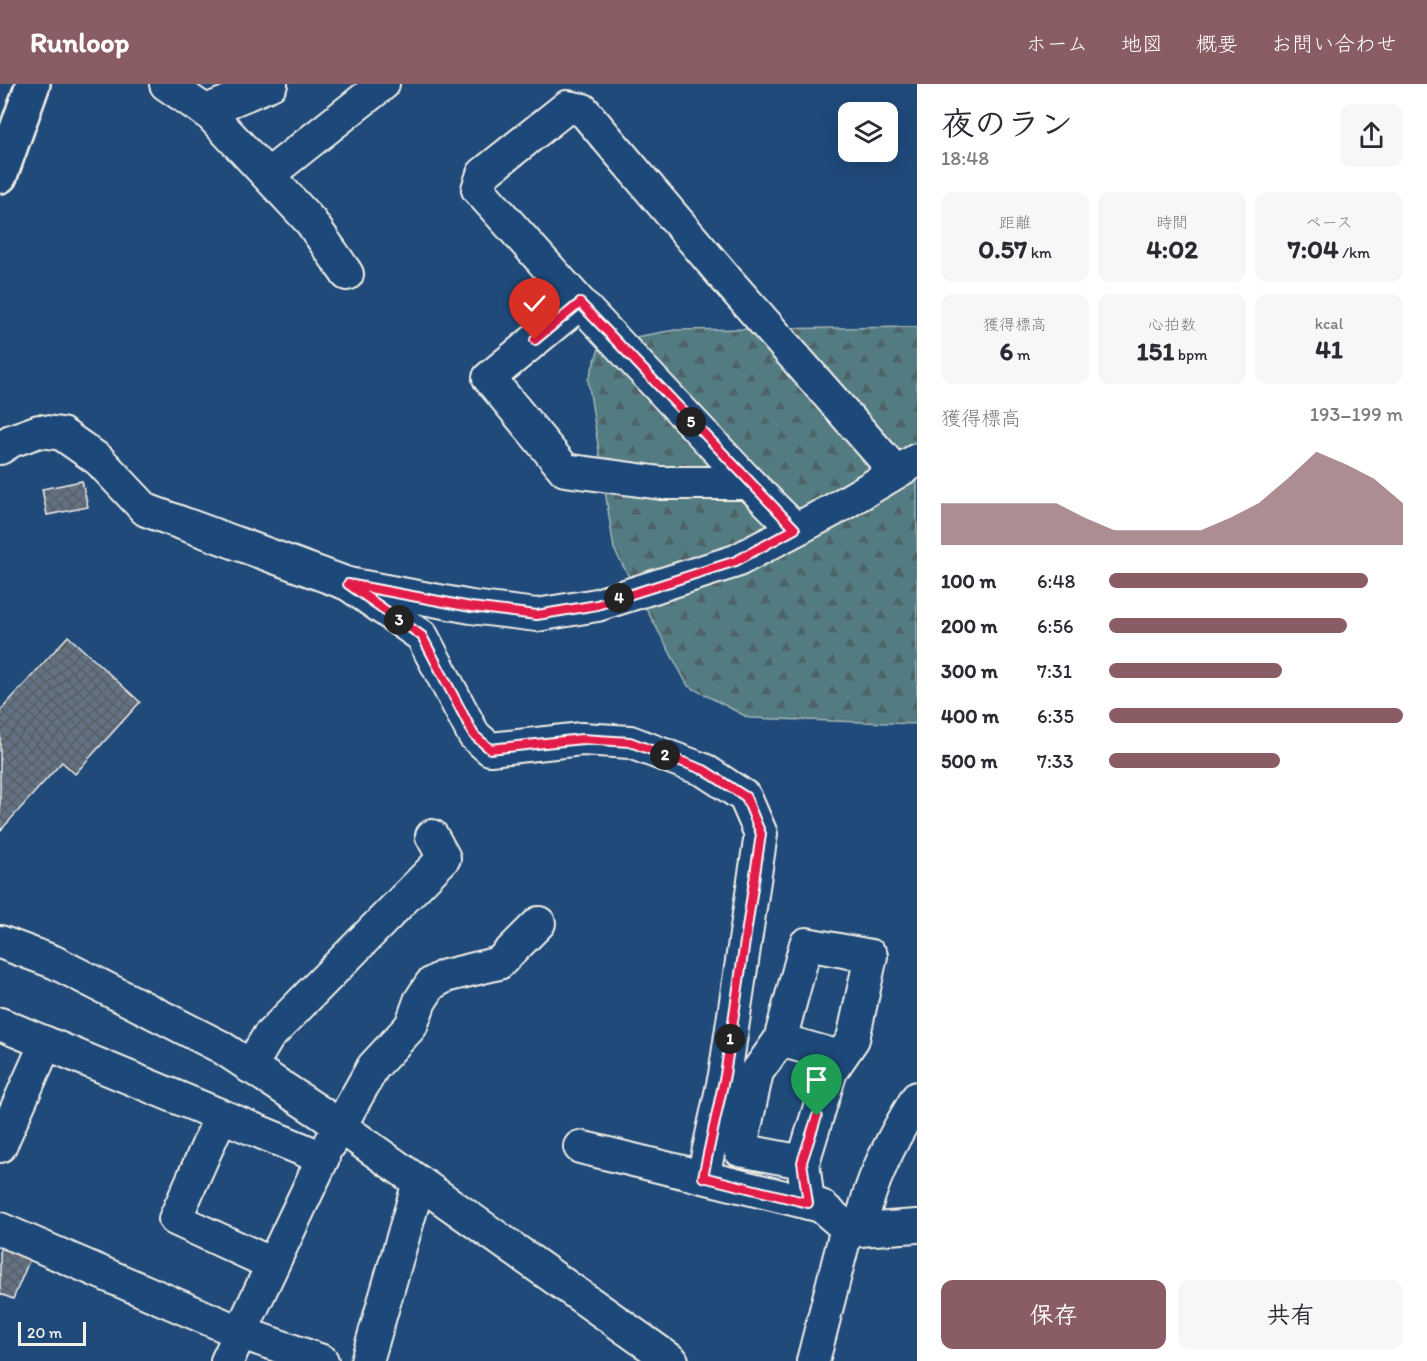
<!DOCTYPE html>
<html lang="ja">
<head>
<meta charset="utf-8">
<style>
  body { margin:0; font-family:Itim,"Klee One",sans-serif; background:#f7f7f7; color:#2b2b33; height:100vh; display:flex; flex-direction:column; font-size:22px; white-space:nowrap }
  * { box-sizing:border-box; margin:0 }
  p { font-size:20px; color:#7c7c81 }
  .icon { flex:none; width:33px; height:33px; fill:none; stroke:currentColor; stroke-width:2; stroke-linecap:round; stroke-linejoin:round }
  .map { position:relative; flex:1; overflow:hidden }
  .drawer { display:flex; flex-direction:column; background:#fff; width:510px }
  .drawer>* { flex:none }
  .fabs { position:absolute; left:838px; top:18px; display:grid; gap:12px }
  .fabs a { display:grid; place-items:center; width:60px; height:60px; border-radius:12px; background:#fff; box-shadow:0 6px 24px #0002; font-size:30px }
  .scale { position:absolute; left:18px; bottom:15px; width:68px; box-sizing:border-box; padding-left:6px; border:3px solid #f4f1e8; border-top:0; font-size:16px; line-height:21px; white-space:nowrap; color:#f4f1e8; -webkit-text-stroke:4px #1f4a7a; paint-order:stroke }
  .pin { position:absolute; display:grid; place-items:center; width:51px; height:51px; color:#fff; margin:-62px -26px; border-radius:50% 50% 50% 0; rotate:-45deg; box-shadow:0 0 6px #0007 }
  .pin .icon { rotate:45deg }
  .km { position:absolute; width:30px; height:30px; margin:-15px; border-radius:50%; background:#222; color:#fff; font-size:16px; line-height:30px; text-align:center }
  .round { display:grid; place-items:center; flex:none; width:63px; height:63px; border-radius:12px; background:#f7f7f7 }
  .headline { display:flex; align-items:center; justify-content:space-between; height:102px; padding:0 24px }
  h1 { font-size:33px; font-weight:700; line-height:45px }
  .metrics { display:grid; grid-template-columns:repeat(3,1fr); gap:9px; height:102px; padding:6px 24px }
  .metrics div { display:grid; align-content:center; border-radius:12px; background:#f7f7f7; text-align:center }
  .metrics b { font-size:26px; font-weight:700 }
  .metrics small { font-size:16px; font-weight:400 }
  .metrics p { font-size:16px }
  .chart { height:168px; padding:12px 24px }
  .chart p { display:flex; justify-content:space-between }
  .chart svg { width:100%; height:108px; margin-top:6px; fill:#8a5d65; opacity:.7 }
  .button { display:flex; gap:12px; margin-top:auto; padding:12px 24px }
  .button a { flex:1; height:69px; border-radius:12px; background:#8a5d65; color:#fff; font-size:24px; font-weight:700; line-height:69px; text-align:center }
  .button a+a { background:#f7f7f7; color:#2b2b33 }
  ul { padding:0 24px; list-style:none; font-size:20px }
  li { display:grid; grid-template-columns:96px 72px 1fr; align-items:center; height:45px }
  li i { height:15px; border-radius:8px; background:#8a5d65 }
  header { display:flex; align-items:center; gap:36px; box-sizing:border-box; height:84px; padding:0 30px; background:#8a5d65; color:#fff }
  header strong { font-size:28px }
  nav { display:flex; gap:33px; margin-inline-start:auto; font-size:21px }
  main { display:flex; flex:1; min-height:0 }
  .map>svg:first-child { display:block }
</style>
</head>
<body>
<header>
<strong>Runloop</strong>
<nav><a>ホーム</a><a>地図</a><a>概要</a><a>お問い合わせ</a></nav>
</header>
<main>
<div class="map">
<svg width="917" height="1277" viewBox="0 0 917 1277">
  <defs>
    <pattern id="forest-firs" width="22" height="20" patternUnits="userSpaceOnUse" patternTransform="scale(1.5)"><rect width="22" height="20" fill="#527b82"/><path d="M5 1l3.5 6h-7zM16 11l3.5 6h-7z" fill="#4e6467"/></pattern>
    <pattern id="building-cross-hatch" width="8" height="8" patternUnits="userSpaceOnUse" patternTransform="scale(1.5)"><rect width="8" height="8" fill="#647283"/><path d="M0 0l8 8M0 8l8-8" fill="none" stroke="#565d64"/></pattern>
  </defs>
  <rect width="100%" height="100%" fill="#1f4a7a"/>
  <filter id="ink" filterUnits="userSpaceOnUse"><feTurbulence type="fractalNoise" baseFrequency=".0167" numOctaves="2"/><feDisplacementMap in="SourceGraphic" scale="12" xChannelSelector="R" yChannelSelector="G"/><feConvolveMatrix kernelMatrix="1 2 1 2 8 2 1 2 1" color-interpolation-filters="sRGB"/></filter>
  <g filter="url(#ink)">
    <polygon fill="url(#forest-firs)" stroke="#a3b6b5" stroke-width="1.5" points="917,243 917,640 749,634 688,602 614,465 588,296 601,259 675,246"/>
    <g fill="url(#building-cross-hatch)" stroke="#f4f1e8" stroke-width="1.5">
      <polygon points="82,397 88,423 47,431 42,405"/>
      <polygon points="68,552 140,618 75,690 62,678 0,747 0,627"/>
      <polygon points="0,1157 32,1170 13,1215 0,1210"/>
    </g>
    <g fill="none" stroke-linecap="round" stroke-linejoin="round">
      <g stroke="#f4f1e8" stroke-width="36">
        <g id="minor">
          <polyline points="166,0 211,31 311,138 347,190"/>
          <polyline points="206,27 271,0"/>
          <polyline points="268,91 383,0"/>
          <polyline points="580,219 749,399"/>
          <polyline points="0,364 11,357 39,347 62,350 99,376 146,426 348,500 471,523 537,531 597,521 736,477 833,426 917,376"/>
          <polyline points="795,445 749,399 661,399 565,386 489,294 580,219 478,105 483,90 567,23 583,26 727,196 895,387"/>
          <polyline points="348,500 422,552 474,651 490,665 582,655 630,658 704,686 745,713 761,750 725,991 703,1093 821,1122 847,1144 860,1146 917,1142"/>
          <polyline points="0,858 54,878 221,963 324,1031 672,1277"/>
          <polyline points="0,940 323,1074 227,1277"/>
          <polyline points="780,956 840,973"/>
          <polyline points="250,983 268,953 444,774 432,752"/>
          <polyline points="221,1032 175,1135 272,1180"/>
          <polyline points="330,1060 373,983 411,942 420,917 431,900 445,892 499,879 539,839"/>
          <polyline points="0,1062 46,959"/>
          <polyline points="580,1063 703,1093"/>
          <polyline points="803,1078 740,1066 757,988 780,956 806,860 871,872 853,955 831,987 803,1078 808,1119"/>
          <polyline points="0,1145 239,1248 322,1277"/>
          <path d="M860 1146C869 1098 892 1055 917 1014"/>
          <polyline points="367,1277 419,1098"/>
          <polyline points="813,1277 847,1144"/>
        </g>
      </g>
      <g stroke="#f4f1e8" stroke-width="38">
        <polyline id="highway" points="0,92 33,0"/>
      </g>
      <use href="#minor" stroke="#1f4a7a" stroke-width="32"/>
      <use href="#highway" stroke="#1f4a7a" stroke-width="33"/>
    </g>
  </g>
  <g fill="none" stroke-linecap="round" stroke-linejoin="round" filter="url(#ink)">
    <g stroke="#fff" stroke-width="12">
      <polyline id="route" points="535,256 580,219 795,445 736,477 597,521 537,531 471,523 348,500 422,552 474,651 490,665 582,655 630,658 704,686 746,713 761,750 725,991 703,1093 808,1119 802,1078 817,1032"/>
    </g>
    <use href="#route" stroke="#e11d48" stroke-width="8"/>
  </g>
</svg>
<div class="fabs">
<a><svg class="icon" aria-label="layers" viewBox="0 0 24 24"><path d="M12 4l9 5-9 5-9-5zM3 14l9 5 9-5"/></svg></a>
</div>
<div class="scale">20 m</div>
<div class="pin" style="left:817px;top:1032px;background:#1e9e55"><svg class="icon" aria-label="arrive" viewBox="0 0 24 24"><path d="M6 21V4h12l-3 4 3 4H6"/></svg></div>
<div class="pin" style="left:535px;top:256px;background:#d93025"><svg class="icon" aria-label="check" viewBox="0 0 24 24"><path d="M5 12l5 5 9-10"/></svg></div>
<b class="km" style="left:730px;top:955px">1</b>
<b class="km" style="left:665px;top:671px">2</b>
<b class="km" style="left:399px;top:536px">3</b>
<b class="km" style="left:619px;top:514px">4</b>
<b class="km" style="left:691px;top:338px">5</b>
</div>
<section class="drawer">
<div class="headline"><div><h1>夜のラン</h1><p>18:48</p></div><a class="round"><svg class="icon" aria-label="share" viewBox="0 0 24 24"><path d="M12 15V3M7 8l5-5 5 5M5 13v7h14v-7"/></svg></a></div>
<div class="metrics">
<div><p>距離</p><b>0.57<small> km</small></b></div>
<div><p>時間</p><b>4:02</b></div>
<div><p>ペース</p><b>7:04<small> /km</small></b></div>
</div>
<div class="metrics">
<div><p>獲得標高</p><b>6<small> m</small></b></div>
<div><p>心拍数</p><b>151<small> bpm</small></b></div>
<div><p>kcal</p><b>41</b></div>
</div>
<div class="chart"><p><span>獲得標高</span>193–199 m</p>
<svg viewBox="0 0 160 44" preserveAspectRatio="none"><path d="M0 44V27L10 27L20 27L30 27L40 27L50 33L60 38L70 38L80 38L90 38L100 33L110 27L120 17L130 6L140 11L150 17L160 27V44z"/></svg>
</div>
<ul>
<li><b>100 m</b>6:48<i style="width:88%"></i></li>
<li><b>200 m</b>6:56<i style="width:81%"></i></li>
<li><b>300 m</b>7:31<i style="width:59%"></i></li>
<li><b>400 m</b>6:35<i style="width:100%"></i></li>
<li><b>500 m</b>7:33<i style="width:58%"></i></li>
</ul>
<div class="button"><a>保存</a><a>共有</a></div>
</section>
</main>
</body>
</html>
